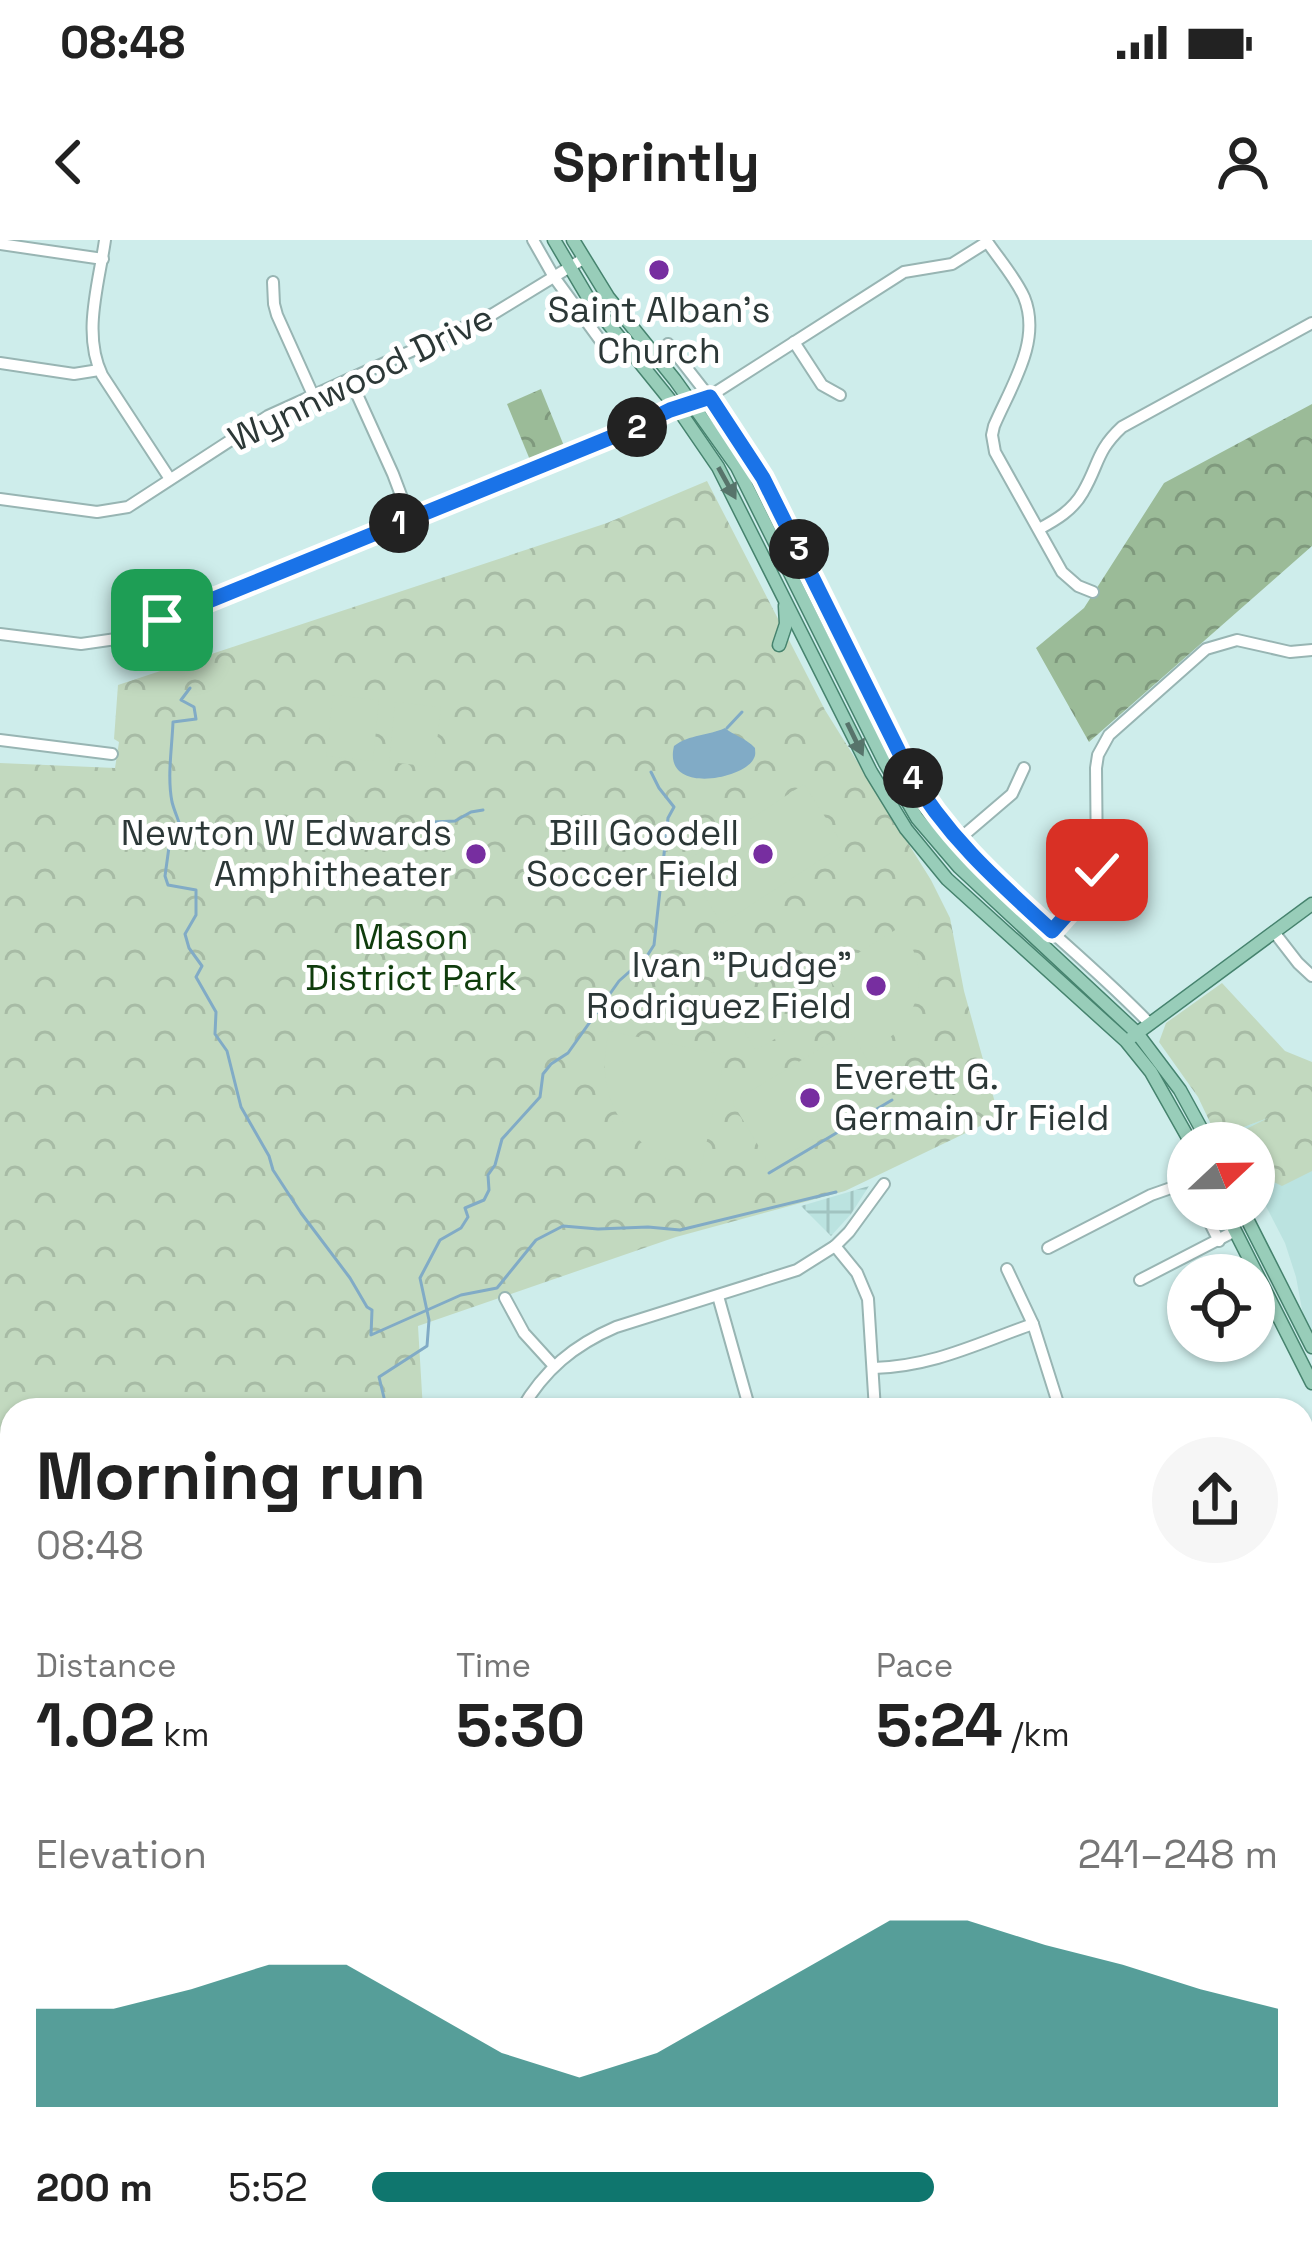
<!DOCTYPE html>
<html lang="en">
<head>
<meta charset="utf-8">
<style>
  body { margin:0; font-family:"Space Grotesk",sans-serif; background:#f6f6f6; color:#222; height:100vh; display:flex; flex-direction:column; font-size:45px; white-space:nowrap }
  * { box-sizing:border-box; margin:0 }
  p { font-size:39px; color:#767676 }
  .icon { flex:none; width:66px; height:66px; fill:none; stroke:currentColor; stroke-width:2; stroke-linecap:round; stroke-linejoin:round }
  .map { position:relative; flex:1; overflow:hidden }
  .panel { position:absolute; left:0px; top:1158px; width:1314px; height:858px; display:flex; flex-direction:column; background:#fff; border-radius:36px 36px 0 0; box-shadow:0 3px 9px #0004 }
  .panel>* { flex:none }
  .needle { width:78px; rotate:68deg }
  .buttons { position:absolute; left:1167px; top:882px; display:grid; gap:24px }
  .buttons a { display:grid; place-items:center; width:108px; height:108px; border-radius:50%; background:#fff; box-shadow:0 3px 9px #0004; font-size:60px }
  .pin { position:absolute; display:grid; place-items:center; width:102px; height:102px; color:#fff; margin:-51px; border-radius:24px; box-shadow:0 6px 18px #0006 }
  .km { position:absolute; width:60px; height:60px; margin:-30px; border-radius:50%; background:#222; color:#fff; font-size:33px; line-height:60px; text-align:center }
  .round { display:grid; place-items:center; flex:none; width:126px; height:126px; border-radius:63px; background:#f6f6f6 }
  .overview { display:flex; align-items:center; justify-content:space-between; height:204px; padding:0 36px }
  h1 { font-size:66px; font-weight:700; line-height:90px }
  .figures { display:grid; grid-template-columns:repeat(3,1fr); gap:18px; height:204px; padding:12px 36px }
  .figures div { display:grid; align-content:center }
  .figures b { font-size:60px; font-weight:700 }
  .figures small { font-size:33px; font-weight:400 }
  .figures p { font-size:33px }
  .chart { height:336px; padding:24px 36px }
  .chart p { display:flex; justify-content:space-between }
  .chart svg { width:100%; height:216px; margin-top:12px; fill:#0f766e; opacity:.7 }
  ul { padding:0 36px; list-style:none; font-size:39px }
  li { display:grid; grid-template-columns:192px 144px 1fr; align-items:center; height:90px }
  li i { height:30px; border-radius:15px; background:#0f766e }
  .status { display:flex; justify-content:space-between; align-items:center; height:84px; padding:0 60px; background:#fff; direction:ltr }
  .status svg { height:33px; fill:currentColor }
  header { display:flex; justify-content:space-between; align-items:center; height:156px; padding:0 36px; background:#fff; font-size:54px; font-weight:700 }
  .map>svg:first-child { display:block }
</style>
</head>
<body>
<div class="status"><b>08:48</b><svg viewBox="0 0 49 12"><path d="M0 12V9h3v3zM5 12V6h3v6zM10 12V3h3v9zM15 12V0h3v12zM26 1h20v11H26zM47 4h2v5h-2z"/></svg></div>
<header><svg class="icon" aria-label="back" viewBox="0 0 24 24"><path d="M15 5l-7 7 7 7"/></svg>Sprintly<svg class="icon" aria-label="person" viewBox="0 0 24 24"><circle cx="12" cy="8" r="4"/><path d="M4 21q1-7 8-7t8 7"/></svg></header>
<div class="map">
<svg width="1312" height="2016" viewBox="0 0 1312 2016">
  <defs>
    <pattern id="industrial-grid" width="8" height="8" patternUnits="userSpaceOnUse" patternTransform="scale(3)"><rect width="8" height="8" fill="#bbe3e0"/><path d="M0 4h8M4 0v8" fill="none" stroke="#a1c4c1"/></pattern>
    <pattern id="grass-tufts" width="24" height="20" patternUnits="userSpaceOnUse" patternTransform="scale(3)"><rect width="24" height="20" fill="#c2d9bf"/><path d="M3 7l-1-3M5 7V3M7 7l1-3M15 17l-1-3M17 17v-4M19 17l1-3" fill="none" stroke="#a7bba5"/></pattern>
    <pattern id="forest-crowns" width="20" height="18" patternUnits="userSpaceOnUse" patternTransform="scale(3)"><rect width="20" height="18" fill="#9bbb98"/><path d="M2 6a3 3 0 1 1 6 0M12 15a3 3 0 1 1 6 0" fill="none" stroke="#7f997d"/></pattern>
    <pattern id="park-crowns" width="20" height="18" patternUnits="userSpaceOnUse" patternTransform="scale(3)"><rect width="20" height="18" fill="#c2d9bf"/><path d="M2 6a3 3 0 1 1 6 0M12 15a3 3 0 1 1 6 0" fill="none" stroke="#a7bba5"/></pattern>
  </defs>
  <rect width="100%" height="100%" fill="#ceedeb"/>
  <polygon fill="#bbe3e0" points="1312,861 1312,1094 1303,1075 1296,1037 1285,1003 1254,943 1254,903 1223,903 1217,897"/>
  <polygon fill="url(#industrial-grid)" points="869,946 851,974 831,996 801,966"/>
  <g fill="url(#grass-tufts)">
    <polygon points="0,1449 12,1456 12,1632 0,1623"/>
    <polygon points="111,2004 317,2004 312,2016 106,2016"/>
  </g>
  <g fill="url(#forest-crowns)">
    <polygon points="541,149 564,206 530,220 507,164"/>
    <polygon points="1312,164 1312,306 1089,502 1036,408 1084,368 1164,243"/>
  </g>
  <g fill="url(#park-crowns)">
    <polygon points="707,241 825,470 931,640 950,678 964,751 999,877 845,951 676,997 418,1086 423,1170 12,1170 12,1275 0,1269 0,523 115,528 119,502 114,499 118,445 607,283"/>
    <polygon points="1222,743 1285,811 1312,822 1312,931 1282,946 1265,938 1254,913 1254,903 1250,903 1244,890 1268,878 1217,897 1198,857 1159,802 1166,783"/>
  </g>
  <g fill="#c2d9bf">
    <polygon points="333,455 379,460 373,521 326,516"/>
    <polygon points="395,462 441,467 434,527 389,522"/>
    <polygon points="804,544 843,605 722,684 683,623"/>
    <path d="M900 687C934 733 921 780 874 809L830 740 831 730Z"/>
    <polygon points="762,756 785,793 756,810 733,774"/>
    <path d="M609 791 720 814 724 821 700 933C632 909 591 868 609 791Z"/>
    <polygon points="850,791 888,854 770,925 732,862"/>
  </g>
  <path fill="#81abc6" d="M725 488C733 495 746 498 755 508 755 511 756 515 754 518 746 539 662 556 674 506 690 494 708 496 725 488Z"/>
  <g fill="none" stroke-linecap="round" stroke-linejoin="round">
    <g stroke="#81abc6" stroke-width="3">
      <path d="M190 448 181 460 194 467 196 479 173 482C172 508 167 536 172 562 176 577 181 583 183 600L169 607 165 636 168 645 196 650V675L185 694 189 708 202 726 196 737 216 772 215 794 227 811 241 867 269 916 273 930 301 973 350 1038 367 1067 372 1070 371 1095 461 1055 497 1048 536 1000 563 986 598 989 648 987 680 990 836 952"/>
      <polyline points="727,488 742,472"/>
      <polyline points="433,582 455,581 471,572 483,570"/>
      <polyline points="769,933 892,860"/>
      <polyline points="387,1170 379,1137 427,1106 429,1080 420,1038 440,1000 461,988 468,977 465,968 484,960 489,950 488,935 495,925 502,899 540,857 543,834 551,824 568,813 619,741 647,716 654,705 668,578 674,567 659,548 651,532"/>
      <polyline points="1068,2004 1090,2016"/>
    </g>
    <g stroke="#98b5b3" stroke-width="14">
      <g id="minor">
        <path d="M105 0C99 43 82 94 102 135L170 239"/>
        <polyline points="533,0 554,37 608,111"/>
        <path d="M986 0C998 18 1015 37 1024 57 1042 101 1011 146 994 186L992 195 995 212 1062 332 1078 346 1093 352"/>
        <polyline points="0,4 103,19"/>
        <polyline points="273,42 274,64 277,75 313,155"/>
        <polyline points="794,102 822,145 840,155"/>
        <path d="M668 104 725 177 763 238 908 530C967 633 1069 699 1150 784"/>
        <polyline points="0,123 74,134 99,130"/>
        <polyline points="350,139 393,234 410,279"/>
        <polyline points="0,259 97,272 128,267 268,176 493,74 583,19"/>
        <path d="M1039 289C1056 280 1073 270 1083 252 1099 225 1096 211 1122 187L1312 83"/>
        <polyline points="0,394 81,404 116,399 629,191 670,170 710,156 904,32 952,24 987,2"/>
        <polyline points="0,500 112,514"/>
        <polyline points="957,601 1012,554 1024,528"/>
        <polyline points="1052,691 1086,653 1097,630 1096,528 1098,515 1109,495 1206,409 1237,400 1290,412 1312,410"/>
        <polyline points="1274,692 1298,723 1312,736"/>
        <polyline points="1203,969 1219,1001"/>
        <polyline points="835,1006 857,1033 868,1059 875,1170"/>
        <polyline points="1048,1008 1151,955 1188,942"/>
        <polyline points="1007,1029 1033,1084 1057,1160"/>
        <polyline points="1140,1040 1235,991"/>
        <polyline points="718,1056 750,1170"/>
        <polyline points="505,1058 524,1093 554,1126"/>
        <path d="M874 1128C935 1126 978 1103 1033 1084"/>
        <path d="M521 1170C544 1130 574 1105 616 1087L797 1030 835 1006 849 992 884 944"/>
        <polyline points="1302,1268 1312,1258"/>
        <polyline points="0,1422 12,1428"/>
        <polyline points="1302,1637 1312,1634"/>
        <polyline points="0,1802 12,1804"/>
        <polyline points="1302,1852 1312,1851"/>
        <polyline points="0,1969 12,1970"/>
        <polyline points="734,2004 734,2016"/>
        <polyline points="1055,2004 1077,2016"/>
        <polyline points="1216,2004 1312,2010"/>
        <polyline points="56,2016 58,2004"/>
        <polyline points="321,2016 325,2004"/>
        <polyline points="902,2016 903,2004"/>
      </g>
    </g>
    <g stroke="#46836e" stroke-width="15">
      <g id="major">
        <polyline points="554,0 590,61 683,176 718,227 871,532 906,589 947,639 1126,801 1151,832 1191,903"/>
        <polyline points="573,0 608,57 675,140 737,227 885,523 917,578 959,627 1137,793 1180,850 1209,903"/>
        <polyline points="779,405 786,384 785,366"/>
        <polyline points="1132,797 1312,664"/>
        <polyline points="1224,969 1312,1143"/>
        <polyline points="1242,969 1312,1107"/>
      </g>
    </g>
    <use href="#minor" stroke="#fff" stroke-width="10"/>
    <use href="#major" stroke="#98cdb9" stroke-width="12"/>
  </g>
  <defs><path id="oneway-solid" d="M-6-.8H1V-3.2L6.5 0L1 3.2V.8H-6Z" transform="scale(3)"/></defs>
  <g fill="#57746b">
    <use href="#oneway-solid" transform="translate(727 243) rotate(61)"/>
    <use href="#oneway-solid" transform="translate(855 499) rotate(64)"/>
  </g>
  <g fill="none" stroke-linecap="round" stroke-linejoin="round">
    <g stroke="#fff" stroke-width="24">
      <path id="route" d="M162 380 629 190 670 170 710 157 763 238 908 530C945 595 998 642 1052 691L1086 653 1097 630"/>
    </g>
    <use href="#route" stroke="#1a73e8" stroke-width="15"/>
  </g>
  <g fill="#772ea0" stroke="#fff" stroke-width="4.5">
    <circle cx="659" cy="30" r="12"/>
    <circle cx="476" cy="614" r="12"/>
    <circle cx="763" cy="614" r="12"/>
    <circle cx="876" cy="746" r="12"/>
    <circle cx="810" cy="858" r="12"/>
  </g>
  <g text-anchor="middle" dominant-baseline="central" stroke-width="10" stroke-linejoin="round" paint-order="stroke">
    <g font-size="36" fill="#2c3837" stroke="#fff" text-anchor="end">
      <text x="659" y="70" text-anchor="middle">Saint Alban's<tspan x="659" dy="41">Church</tspan></text>
      <text x="452" y="593">Newton W Edwards<tspan x="452" dy="41">Amphitheater</tspan></text>
      <text x="739" y="593">Bill Goodell<tspan x="739" dy="41">Soccer Field</tspan></text>
      <text x="852" y="725">Ivan "Pudge"<tspan x="852" dy="41">Rodriguez Field</tspan></text>
      <text x="834" y="837" text-anchor="start">Everett G.<tspan x="834" dy="41">Germain Jr Field</tspan></text>
    </g>
    <g font-size="36" fill="#2c3837" stroke="#fff">
      <text transform="translate(361 138) rotate(-26)">Wynnwood Drive</text>
    </g>
    <g font-size="36" fill="#0f3c0c" stroke="#fff">
      <text x="411" y="697">Mason<tspan x="411" dy="41">District Park</tspan></text>
    </g>
  </g>
</svg>
<div class="buttons">
<a><svg class="needle" viewBox="-14 -14 28 28"><path d="M0-13l5 13h-10z" fill="#e53935"/><path d="M0 13l5-13h-10z" fill="#767676"/></svg></a>
<a><svg class="icon" aria-label="locate" viewBox="0 0 24 24"><circle cx="12" cy="12" r="6"/><path d="M12 2v4M12 18v4M2 12h4M18 12h4"/></svg></a>
</div>
<div class="pin" style="left:162px;top:380px;background:#1e9e55"><svg class="icon" aria-label="arrive" viewBox="0 0 24 24"><path d="M6 21V4h12l-3 4 3 4H6"/></svg></div>
<div class="pin" style="left:1097px;top:630px;background:#d93025"><svg class="icon" aria-label="check" viewBox="0 0 24 24"><path d="M5 12l5 5 9-10"/></svg></div>
<b class="km" style="left:399px;top:283px">1</b>
<b class="km" style="left:637px;top:187px">2</b>
<b class="km" style="left:799px;top:309px">3</b>
<b class="km" style="left:913px;top:538px">4</b>
<section class="panel">
<div class="overview"><div><h1>Morning run</h1><p>08:48</p></div><a class="round"><svg class="icon" aria-label="share" viewBox="0 0 24 24"><path d="M12 15V3M7 8l5-5 5 5M5 13v7h14v-7"/></svg></a></div>
<div class="figures">
<div><p>Distance</p><b>1.02<small> km</small></b></div>
<div><p>Time</p><b>5:30</b></div>
<div><p>Pace</p><b>5:24<small> /km</small></b></div>
</div>
<div class="chart"><p><span>Elevation</span>241–248 m</p>
<svg viewBox="0 0 160 44" preserveAspectRatio="none"><path d="M0 44V24L10 24L20 20L30 15L40 15L50 24L60 33L70 38L80 33L90 24L100 15L110 6L120 6L130 11L140 15L150 20L160 24V44z"/></svg>
</div>
<ul>
<li><b>200 m</b>5:52<i style="width:62%"></i></li>
</ul>
</section>
</div>
</body>
</html>
